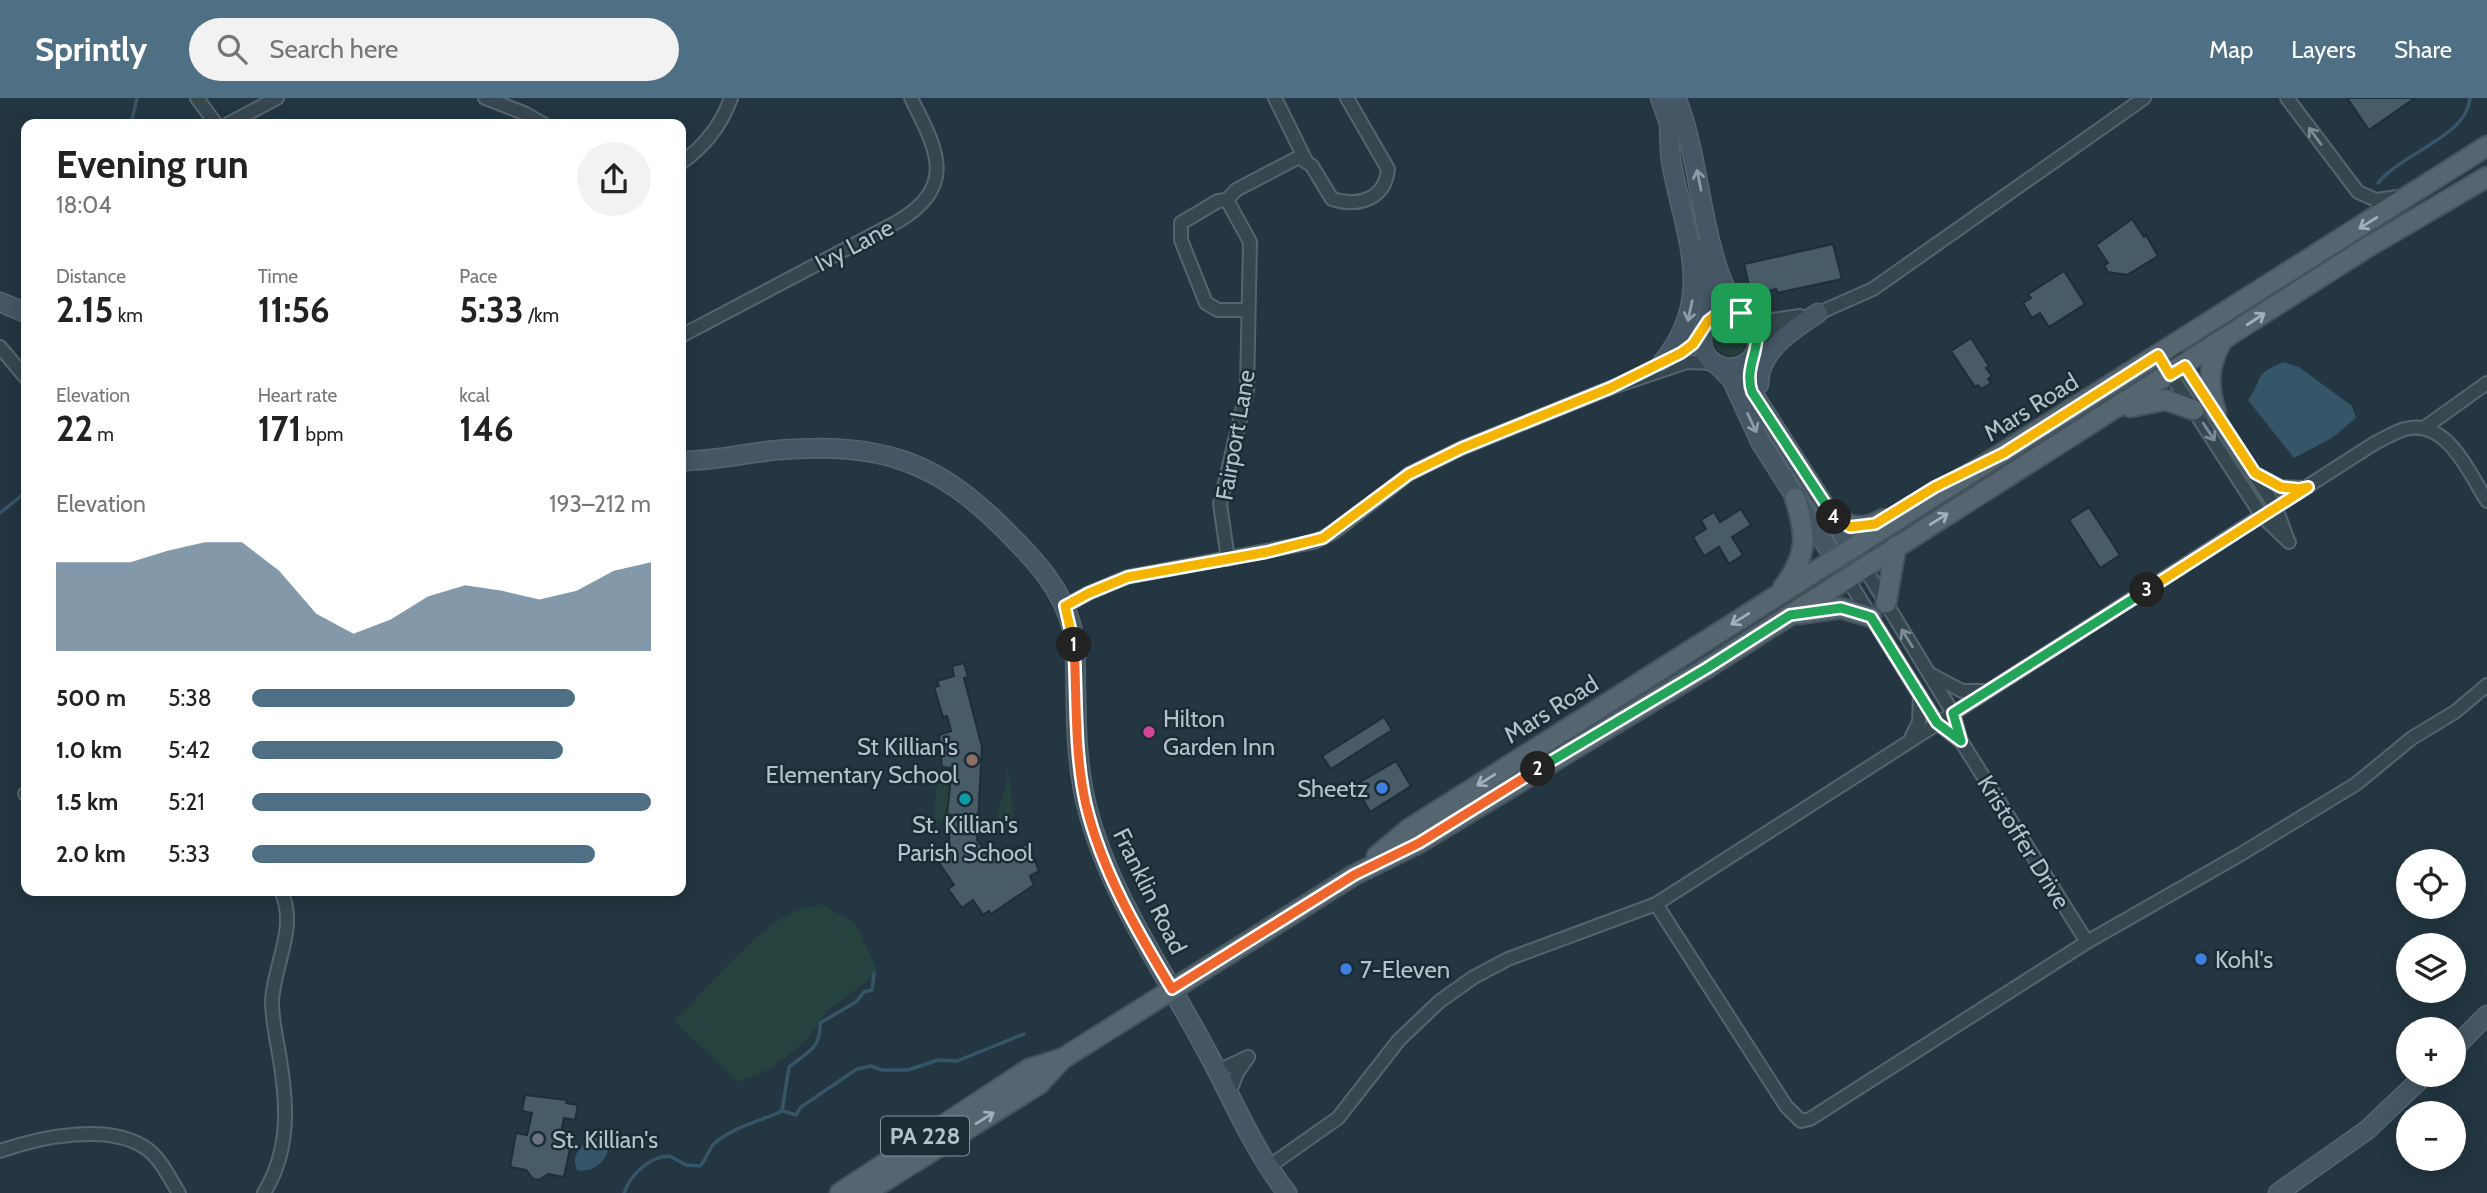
<!DOCTYPE html>
<html lang="en">
<head>
<meta charset="utf-8">
<style>
  body { margin:0; font-family:Cabin,sans-serif; background:#f2f2f2; color:#222; height:100vh; display:flex; flex-direction:column; font-size:26px; white-space:nowrap }
  * { box-sizing:border-box; margin:0 }
  p { font-size:23px; color:#767676 }
  .icon { flex:none; width:38px; height:38px; fill:none; stroke:currentColor; stroke-width:2; stroke-linecap:round; stroke-linejoin:round }
  .map { position:relative; flex:1; overflow:hidden }
  .side { position:absolute; left:21px; top:21px; width:665px; height:777px; display:flex; flex-direction:column; background:#fff; border-radius:14px; box-shadow:0 4px 18px #0003 }
  .side>* { flex:none }
  .tools { position:absolute; left:2396px; top:751px; display:grid; gap:14px }
  .tools a { display:grid; place-items:center; width:70px; height:70px; border-radius:50%; background:#fff; box-shadow:0 4px 18px #0003; font-size:35px }
  .pin { position:absolute; display:grid; place-items:center; width:60px; height:60px; color:#fff; margin:-30px; border-radius:14px; box-shadow:0 4px 10px #0006 }
  .km { position:absolute; width:35px; height:35px; margin:-18px; border-radius:50%; background:#222; color:#fff; font-size:19px; line-height:35px; text-align:center }
  .round { display:grid; place-items:center; flex:none; width:74px; height:74px; border-radius:37px; background:#f2f2f2 }
  .summary { display:flex; align-items:center; justify-content:space-between; height:119px; padding:0 35px }
  h1 { font-size:38px; font-weight:700; line-height:52px }
  .figures { display:grid; grid-template-columns:repeat(3,1fr); gap:10px; height:119px; padding:7px 35px }
  .figures div { display:grid; align-content:center }
  .figures b { font-size:35px; font-weight:700 }
  .figures small { font-size:19px; font-weight:400 }
  .figures p { font-size:19px }
  .chart { height:196px; padding:14px 35px }
  .chart p { display:flex; justify-content:space-between }
  .chart svg { width:100%; height:126px; margin-top:7px; fill:#4f6f85; opacity:.7 }
  ul { padding:0 35px; list-style:none; font-size:23px }
  li { display:grid; grid-template-columns:112px 84px 1fr; align-items:center; height:52px }
  li i { height:18px; border-radius:9px; background:#4f6f85 }
  header { display:flex; align-items:center; gap:42px; box-sizing:border-box; height:98px; padding:0 35px; background:#4f6f85; color:#fff }
  header strong { font-size:33px }
  nav { display:flex; gap:38px; margin-inline-start:auto; font-size:24px }
  .search { width:490px; height:63px; background:#f2f2f2; display:flex; align-items:center; gap:18px; box-sizing:border-box; padding:0 24px; border-radius:38px; color:#767676; font-size:26px }
  .map>svg:first-child { display:block }
</style>
</head>
<body>
<header>
<strong>Sprintly</strong>
<div class="search"><svg class="icon" aria-label="search" viewBox="0 0 24 24"><circle cx="10" cy="10" r="6"/><path d="M15 15l6 6"/></svg>Search here</div>
<nav><a>Map</a><a>Layers</a><a>Share</a></nav>
</header>
<div class="map">
<svg width="2487" height="1095" viewBox="0 0 2487 1095">
  <rect width="100%" height="100%" fill="#233641"/>
  <g fill="#25423f">
    <circle cx="1730" cy="241" r="16"/>
    <polygon points="1007,660 1014,722 1011,729 1005,733 998,730 995,723 1007,685"/>
    <polygon points="939,685 949,686 947,716 950,717 950,725 934,722 936,688"/>
    <path d="M822 806 856 826 876 869V877L828 912 807 942 770 971 738 984 674 923C708 889 749 838 790 815 800 810 812 809 822 806Z"/>
  </g>
  <g fill="#355569">
    <path d="M2283 264 2299 269 2352 308 2356 320 2332 340 2294 360 2248 302C2265 279 2251 278 2283 264Z"/>
    <path d="M596 1040 608 1042C613 1058 593 1077 577 1072 570 1057 582 1045 596 1040Z"/>
  </g>
  <g fill="none" stroke-linecap="round" stroke-linejoin="round">
    <g stroke="#355569" stroke-width="3.5">
      <polyline points="131,26 137,0"/>
      <path d="M2378 85C2401 55 2467 39 2470 0"/>
      <polyline points="0,415 26,394"/>
      <polyline points="783,1013 796,1017 801,1009 857,971 871,968 882,972 908,972 938,962 957,963 1024,936"/>
      <path d="M624 1095C630 1077 650 1058 670 1058L686 1067 700 1068C707 1061 708 1051 715 1045 733 1029 761 1023 782 1013L789 969C807 954 821 951 820 925L856 904 864 894 872 892 874 876"/>
    </g>
  </g>
  <g fill="#475c67" stroke="#1e2e37" stroke-width="2">
    <polygon points="2347,0 2415,0 2369,32"/>
    <polygon points="2132,121 2144,139 2146,137 2158,158 2127,177 2108,174 2104,167 2108,165 2096,147"/>
    <polygon points="1833,146 1842,181 1777,195 1776,191 1751,197 1744,166"/>
    <polygon points="2064,173 2085,206 2049,229 2040,215 2032,220 2023,205 2031,200 2028,196"/>
    <polygon points="1971,240 1989,268 1986,270 1992,278 1988,281 1991,285 1981,291 1978,287 1975,289 1951,253"/>
    <polygon points="2089,409 2120,457 2100,470 2069,422"/>
    <polygon points="1741,411 1751,427 1732,439 1743,457 1729,466 1719,449 1704,458 1693,439 1706,431 1701,422 1714,414 1720,424"/>
    <polygon points="964,565 968,579 964,580 982,649 977,742 990,761 1012,747 1015,753 1028,745 1039,773 1030,778 1034,787 991,816 989,813 983,817 973,802 962,810 948,791 954,787 937,762 945,757 943,753 949,748 946,744 949,742 951,717 947,716 952,670 942,669 939,637 951,633 947,618 943,619 934,589 939,588 937,583 954,578 952,568"/>
    <polygon points="1384,619 1392,632 1331,671 1322,658"/>
    <polygon points="1396,663 1411,688 1370,714 1355,687"/>
    <polygon points="525,997 567,1002 566,1005 578,1007 575,1022 564,1020 559,1044 571,1046 564,1079 548,1076 539,1082 533,1081 526,1072 510,1069 516,1035 527,1037 532,1015 522,1013"/>
  </g>
  <g fill="none" stroke-linecap="round" stroke-linejoin="round">
    <g stroke="#55656e" stroke-width="16">
      <g id="street">
        <polyline points="197,0 216,26"/>
        <polyline points="485,0 524,15 543,26"/>
        <polyline points="1275,0 1306,63"/>
        <polyline points="2287,0 2358,94 2376,102 2398,99"/>
        <polyline points="228,26 277,0"/>
        <path d="M681 65C705 48 721 28 731 0"/>
        <polyline points="1227,102 1218,103 1181,125 1181,142 1206,205 1218,212 1248,212"/>
        <polyline points="1745,218 1764,223 1800,218"/>
        <polyline points="1812,218 1873,191 2144,0"/>
        <path d="M681 238 897 124C959 88 936 50 911 0"/>
        <polyline points="2172,248 2276,410 2287,440"/>
        <polyline points="0,249 26,280"/>
        <polyline points="1756,252 1768,237 1795,225"/>
        <polyline points="2158,257 2262,418 2289,444"/>
        <polyline points="1664,263 1688,249 1703,232"/>
        <polyline points="2424,330 2487,285"/>
        <polyline points="2256,376 2281,389 2304,390"/>
        <path d="M1228 461 1220 406 1247 292 1250 144 1227 102 1236 92 1299 59 1312 68 1332 101C1358 109 1385 102 1388 71L1347 0"/>
        <polyline points="1864,469 1953,615 1961,643 2087,844"/>
        <polyline points="1847,480 1937,625 1960,643"/>
        <polyline points="1065,508 1089,495 1127,479 1314,444 1334,434 1409,376 1462,350 1610,290 1687,264 1714,265"/>
        <polyline points="1932,577 1962,593 1986,593"/>
        <polyline points="1911,640 1919,624 1920,597"/>
        <polyline points="25,696 26,696"/>
        <polyline points="1656,806 1786,1008 1801,1023 1810,1021 2087,844 2241,756 2356,686 2412,640 2455,614 2487,587"/>
        <polyline points="1218,973 1248,959"/>
        <polyline points="1229,996 1237,975 1248,959"/>
        <path d="M0 1053C40 1039 110 1024 147 1051 161 1061 170 1081 179 1095"/>
        <path d="M1267 1070 1338 1020 1399 942 1440 903 1474 879 1508 861 1656 806 2375 345C2385 340 2395 334 2405 331 2447 320 2469 375 2487 403"/>
        <path d="M264 1095C292 1049 287 1001 278 950 275 934 272 919 272 903 274 866 298 829 281 793"/>
      </g>
    </g>
    <g stroke="#55656e" stroke-width="21">
      <g id="secondary">
        <polyline points="1660,0 1672,33"/>
        <path d="M1676 0C1702 60 1702 172 1741 215"/>
        <polyline points="1700,152 1711,201 1705,228"/>
        <polyline points="0,204 26,215"/>
        <circle cx="1730" cy="242" r="28"/>
        <polyline points="1754,257 1748,276 1752,294 1864,469"/>
        <path d="M1662 265C1716 200 1686 141 1672 68 1669 54 1670 39 1669 24"/>
        <polyline points="1718,267 1732,282 1761,345 1847,480"/>
        <path d="M1759 286C1758 253 1794 231 1818 215"/>
        <path d="M681 363C714 363 746 355 778 352 881 344 937 362 1009 436 1036 463 1062 491 1072 530 1077 552 1075 578 1076 600 1076 636 1078 674 1087 709 1109 796 1162 870 1204 948 1231 997 1252 1050 1287 1095"/>
        <polyline points="2454,950 2487,917"/>
        <polyline points="2278,1095 2367,1032 2426,976"/>
      </g>
    </g>
    <g stroke="#44535c" stroke-width="23">
      <g id="primary">
        <polyline points="2130,309 2166,302 2194,312"/>
        <path d="M2216 315C2208 288 2207 269 2222 243"/>
        <path d="M1834 419C1851 430 1865 432 1883 421"/>
        <path d="M1783 490C1808 457 1807 437 1795 400"/>
        <polyline points="1886,505 1896,448"/>
        <polyline points="1798,516 1841,510 1871,519"/>
        <polyline points="1377,758 1409,731 2487,48"/>
        <polyline points="840,1095 1029,971 1061,961"/>
        <polyline points="865,1095 1039,986 1062,961 1354,777 1419,745 1707,570 2366,150 2487,79"/>
      </g>
    </g>
    <use href="#street" stroke="#374750" stroke-width="12"/>
    <use href="#secondary" stroke="#455764" stroke-width="18"/>
    <use href="#primary" stroke="#556670" stroke-width="19"/>
  </g>
  <defs><path id="oneway-shaft" d="M-6 0H5M1.5-3L5.5 0L1.5 3" fill="none" stroke-width="1.6" stroke-linecap="round" stroke-linejoin="round" transform="scale(1.75)"/></defs>
  <g stroke="#7c8b94">
    <use href="#oneway-shaft" transform="translate(2315 38) rotate(-126)"/>
    <use href="#oneway-shaft" transform="translate(2209 334) rotate(57)"/>
    <use href="#oneway-shaft" transform="translate(1907 540) rotate(-122)"/>
  </g>
  <g stroke="#8d9da7">
    <use href="#oneway-shaft" transform="translate(1699 82) rotate(-101)"/>
    <use href="#oneway-shaft" transform="translate(1690 213) rotate(102)"/>
    <use href="#oneway-shaft" transform="translate(1752 325) rotate(65)"/>
  </g>
  <g stroke="#a1b0b9">
    <use href="#oneway-shaft" transform="translate(2368 125) rotate(148)"/>
    <use href="#oneway-shaft" transform="translate(2256 221) rotate(-33)"/>
    <use href="#oneway-shaft" transform="translate(1939 421) rotate(-32)"/>
    <use href="#oneway-shaft" transform="translate(1740 521) rotate(148)"/>
    <use href="#oneway-shaft" transform="translate(1486 682) rotate(148)"/>
    <use href="#oneway-shaft" transform="translate(985 1020) rotate(-32)"/>
  </g>
  <g fill="none" stroke-linecap="round" stroke-linejoin="round">
    <g stroke="#fff" stroke-width="14">
      <polyline id="split-1" points="1074,547 1065,508 1089,495 1128,479 1267,454 1323,440 1409,376 1462,350 1610,290 1681,255 1693,246 1708,223 1717,216 1728,213 1741,215"/>
    </g>
    <g stroke="#fff" stroke-width="14">
      <path id="split-2" d="M1074 547C1077 600 1074 654 1086 707 1102 773 1137 833 1172 891L1354 777 1419 745 1538 671"/>
    </g>
    <g stroke="#fff" stroke-width="14">
      <polyline id="split-3" points="1538,671 1707,570 1790,517 1841,510 1871,519 1937,625 1961,643 1953,615 2147,492"/>
    </g>
    <g stroke="#fff" stroke-width="14">
      <polyline id="split-4" points="1834,419 1850,429 1875,426 1935,389 2004,355 2158,257 2170,277 2185,268 2255,375 2281,389 2299,391 2308,389 2147,492"/>
    </g>
    <g stroke="#fff" stroke-width="14">
      <path id="split-5" d="M1741 215C1776 236 1741 262 1752 294L1834 419"/>
    </g>
    <use href="#split-1" stroke="#f5b400" stroke-width="9"/>
    <use href="#split-2" stroke="#f0652b" stroke-width="9"/>
    <use href="#split-3" stroke="#22a559" stroke-width="9"/>
    <use href="#split-4" stroke="#f5b400" stroke-width="9"/>
    <use href="#split-5" stroke="#22a559" stroke-width="9"/>
  </g>
  <circle fill="#d1479c" stroke="#1c2c35" stroke-width="2.5" cx="1149" cy="634" r="7"/>
  <circle fill="#8d6e63" stroke="#1c2c35" stroke-width="2.5" cx="972" cy="662" r="7"/>
  <g fill="#3f7fe0" stroke="#1c2c35" stroke-width="2.5">
    <circle cx="1382" cy="690" r="7"/>
    <circle cx="2201" cy="861" r="7"/>
    <circle cx="1346" cy="871" r="7"/>
  </g>
  <circle fill="#0f9aa8" stroke="#1c2c35" stroke-width="2.5" cx="965" cy="701" r="7"/>
  <circle fill="#6b7280" stroke="#1c2c35" stroke-width="2.5" cx="538" cy="1041" r="7"/>
  <g text-anchor="middle" dominant-baseline="central" stroke-width="5" stroke-linejoin="round" paint-order="stroke">
    <rect fill="#1c2c35" stroke="#86959e" stroke-width="2" x="881" y="1018.5" width="88" height="39" rx="5"/>
    <g font-size="23" font-weight="bold" fill="#b4c2cb">
      <text x="925" y="1038">PA 228</text>
    </g>
    <g font-size="24" fill="#b4c2cb" stroke="#1c2c35">
      <text transform="translate(854 147) rotate(-28)">Ivy Lane</text>
      <text transform="translate(2031 309) rotate(-32)">Mars Road</text>
      <text transform="translate(1235 337) rotate(-80)">Fairport Lane</text>
      <text transform="translate(1551 611) rotate(-32)">Mars Road</text>
      <text transform="translate(2024 744) rotate(58)">Kristoffer Drive</text>
      <text transform="translate(1150 793) rotate(64)">Franklin Road</text>
    </g>
    <g font-size="24" fill="#b4c2cb" stroke="#1c2c35" text-anchor="start">
      <text x="1163" y="620">Hilton<tspan x="1163" dy="28">Garden Inn</tspan></text>
      <text x="958" y="648" text-anchor="end">St Killian's<tspan x="958" dy="28">Elementary School</tspan></text>
      <text x="1368" y="690" text-anchor="end">Sheetz</text>
      <text x="965" y="726" text-anchor="middle">St. Killian's<tspan x="965" dy="28">Parish School</tspan></text>
      <text x="2215" y="861">Kohl's</text>
      <text x="1360" y="871">7-Eleven</text>
      <text x="552" y="1041">St. Killian's</text>
    </g>
  </g>
</svg>
<div class="tools">
<a><svg class="icon" aria-label="locate" viewBox="0 0 24 24"><circle cx="12" cy="12" r="6"/><path d="M12 2v4M12 18v4M2 12h4M18 12h4"/></svg></a>
<a><svg class="icon" aria-label="layers" viewBox="0 0 24 24"><path d="M12 4l9 5-9 5-9-5zM3 14l9 5 9-5"/></svg></a>
<a>+</a>
<a>−</a>
</div>
<div class="pin" style="left:1741px;top:215px;background:#1e9e55"><svg class="icon" aria-label="arrive" viewBox="0 0 24 24"><path d="M6 21V4h12l-3 4 3 4H6"/></svg></div>
<b class="km" style="left:1074px;top:547px">1</b>
<b class="km" style="left:1538px;top:671px">2</b>
<b class="km" style="left:2147px;top:492px">3</b>
<b class="km" style="left:1834px;top:419px">4</b>
<section class="side">
<div class="summary"><div><h1>Evening run</h1><p>18:04</p></div><a class="round"><svg class="icon" aria-label="share" viewBox="0 0 24 24"><path d="M12 15V3M7 8l5-5 5 5M5 13v7h14v-7"/></svg></a></div>
<div class="figures">
<div><p>Distance</p><b>2.15<small> km</small></b></div>
<div><p>Time</p><b>11:56</b></div>
<div><p>Pace</p><b>5:33<small> /km</small></b></div>
</div>
<div class="figures">
<div><p>Elevation</p><b>22<small> m</small></b></div>
<div><p>Heart rate</p><b>171<small> bpm</small></b></div>
<div><p>kcal</p><b>146</b></div>
</div>
<div class="chart"><p><span>Elevation</span>193–212 m</p>
<svg viewBox="0 0 160 44" preserveAspectRatio="none"><path d="M0 44V13L10 13L20 13L30 9L40 6L50 6L60 16L70 31L80 38L90 33L100 25L110 21L120 23L130 26L140 23L150 16L160 13V44z"/></svg>
</div>
<ul>
<li><b>500 m</b>5:38<i style="width:81%"></i></li>
<li><b>1.0 km</b>5:42<i style="width:78%"></i></li>
<li><b>1.5 km</b>5:21<i style="width:100%"></i></li>
<li><b>2.0 km</b>5:33<i style="width:86%"></i></li>
</ul>
</section>
</div>
</body>
</html>
